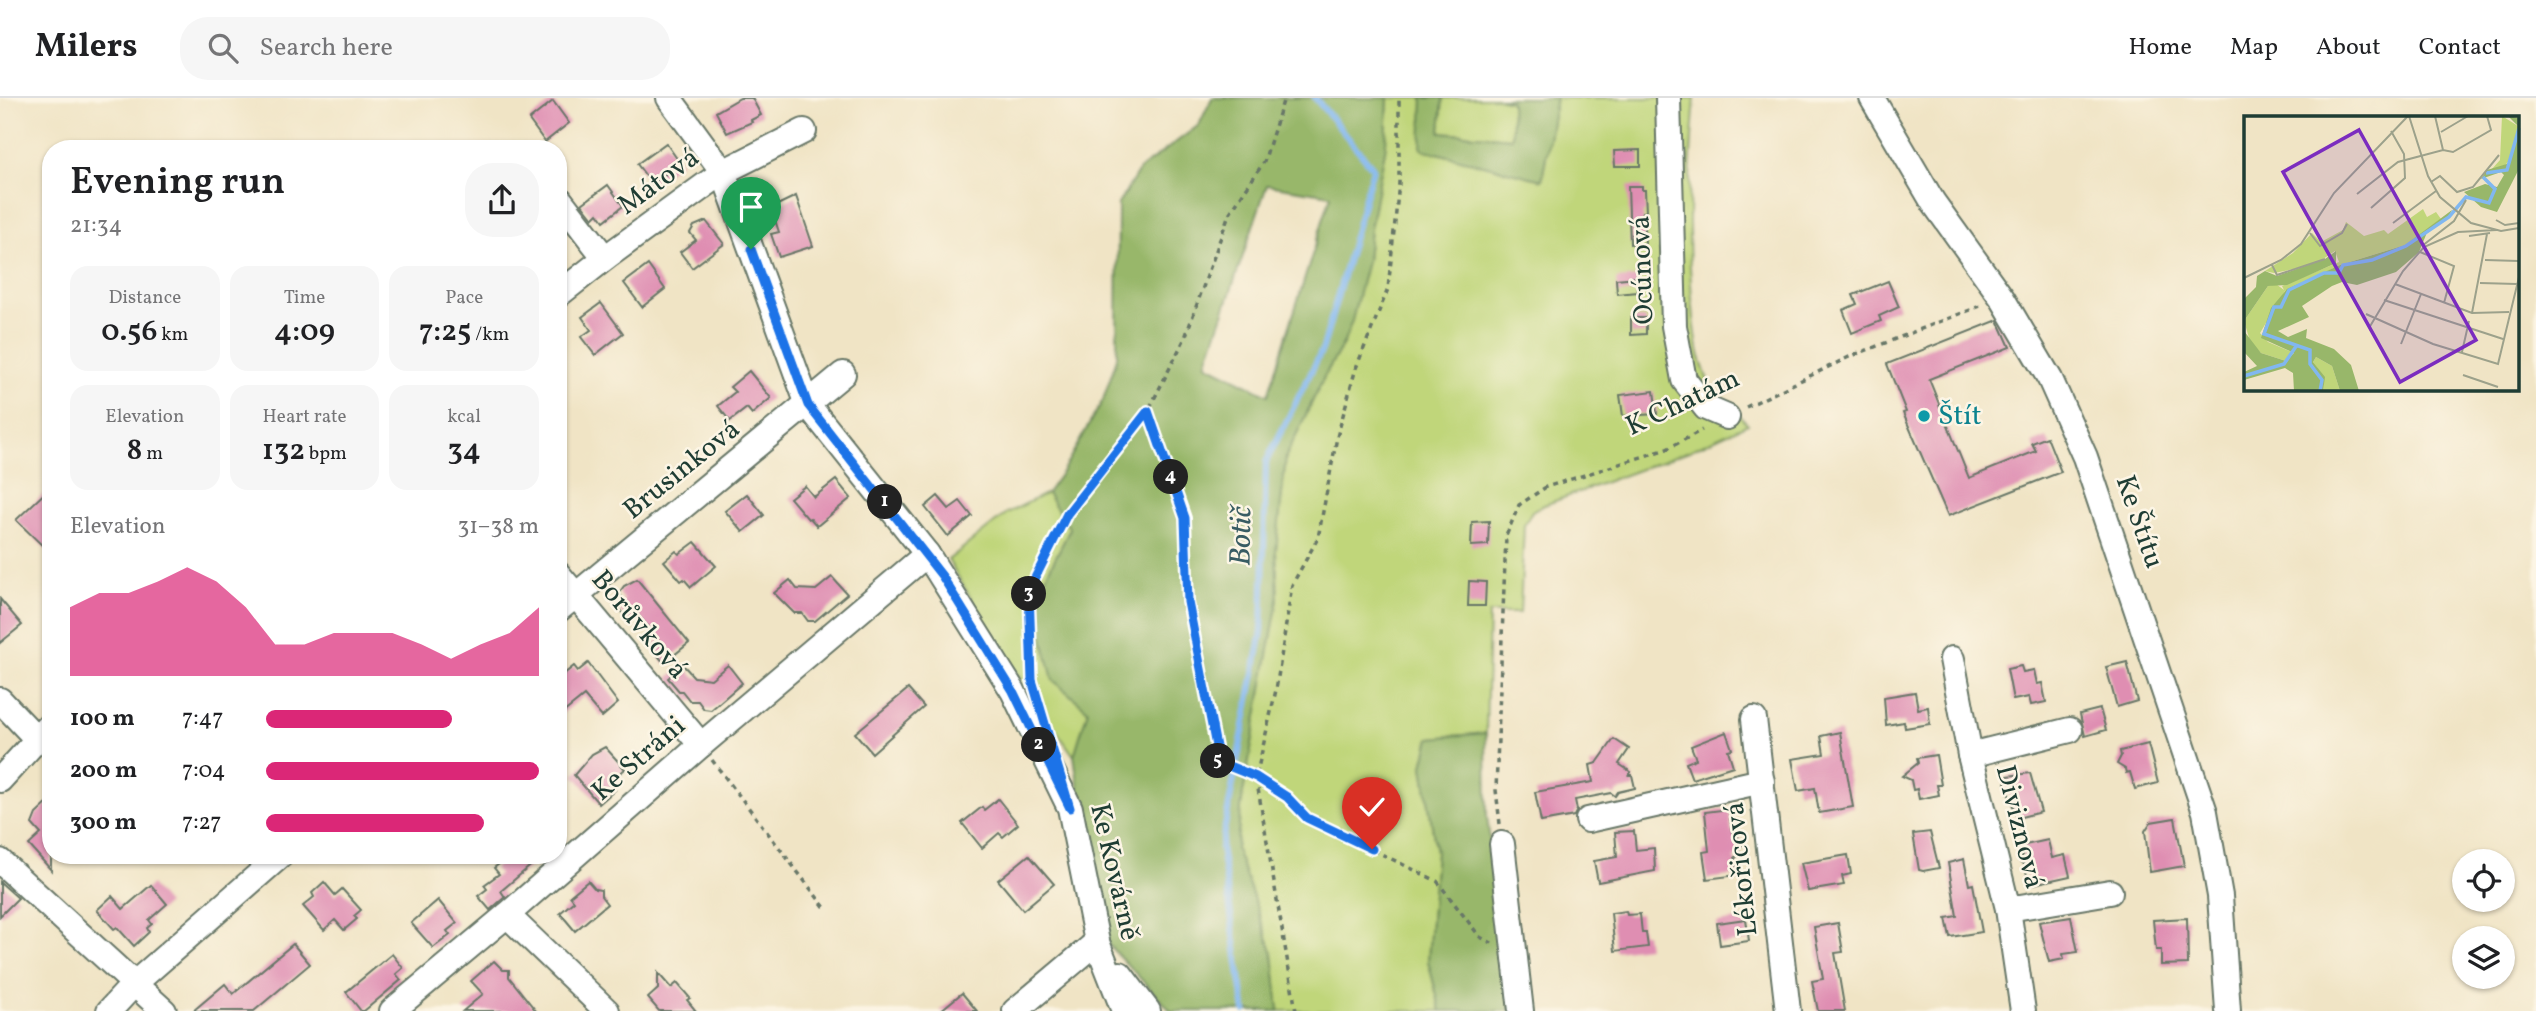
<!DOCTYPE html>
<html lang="en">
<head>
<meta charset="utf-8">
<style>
  body { margin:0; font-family:Vollkorn,serif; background:#f6f6f6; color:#202124; height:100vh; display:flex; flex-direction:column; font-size:26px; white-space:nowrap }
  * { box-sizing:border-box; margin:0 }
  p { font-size:23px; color:#757577 }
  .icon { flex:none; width:38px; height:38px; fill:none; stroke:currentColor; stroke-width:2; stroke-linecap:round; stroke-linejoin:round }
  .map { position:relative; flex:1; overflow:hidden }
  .sheet { position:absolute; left:42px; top:42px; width:525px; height:724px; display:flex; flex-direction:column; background:#fff; border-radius:28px; box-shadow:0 2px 5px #0004 }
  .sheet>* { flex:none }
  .controls { position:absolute; left:2452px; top:751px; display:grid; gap:14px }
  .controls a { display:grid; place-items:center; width:63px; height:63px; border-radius:50%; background:#fff; box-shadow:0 2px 5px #0004; font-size:35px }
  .pin { position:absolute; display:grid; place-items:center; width:60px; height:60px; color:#fff; margin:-72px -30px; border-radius:50% 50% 50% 0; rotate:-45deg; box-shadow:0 0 7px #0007 }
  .pin .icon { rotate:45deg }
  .km { position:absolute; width:35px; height:35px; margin:-18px; border-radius:50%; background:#222; color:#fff; font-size:19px; line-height:35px; text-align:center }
  .round { display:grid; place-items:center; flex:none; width:74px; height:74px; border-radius:28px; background:#f6f6f6 }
  .summary { display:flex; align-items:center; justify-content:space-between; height:119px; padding:0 28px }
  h1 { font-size:38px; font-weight:600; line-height:52px }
  .metrics { display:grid; grid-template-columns:repeat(3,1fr); gap:10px; height:119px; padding:7px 28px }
  .metrics div { display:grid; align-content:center; border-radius:18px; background:#f6f6f6; text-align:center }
  .metrics b { font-size:30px; font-weight:600 }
  .metrics small { font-size:19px; font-weight:400 }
  .metrics p { font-size:19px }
  .chart { height:196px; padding:14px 28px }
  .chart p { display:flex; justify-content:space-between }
  .chart svg { width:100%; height:126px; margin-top:7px; fill:#db2777; opacity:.7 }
  ul { padding:0 28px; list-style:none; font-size:23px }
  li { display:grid; grid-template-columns:112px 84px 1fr; align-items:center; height:52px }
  li i { height:18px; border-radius:9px; background:#db2777 }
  header { display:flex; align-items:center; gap:42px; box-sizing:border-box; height:98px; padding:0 35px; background:#fff; border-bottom:2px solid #e0e0e0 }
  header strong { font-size:33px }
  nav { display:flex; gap:38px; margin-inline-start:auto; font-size:24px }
  .search { width:490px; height:63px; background:#f6f6f6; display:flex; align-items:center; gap:18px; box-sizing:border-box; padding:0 24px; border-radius:28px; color:#757577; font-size:26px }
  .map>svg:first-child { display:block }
</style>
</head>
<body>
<header>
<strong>Milers</strong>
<div class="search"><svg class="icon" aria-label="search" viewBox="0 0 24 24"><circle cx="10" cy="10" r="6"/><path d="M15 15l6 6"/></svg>Search here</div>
<nav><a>Home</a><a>Map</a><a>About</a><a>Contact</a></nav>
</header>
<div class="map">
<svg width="2536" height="913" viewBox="0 0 2536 913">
  <rect width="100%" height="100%" fill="#fcf5e5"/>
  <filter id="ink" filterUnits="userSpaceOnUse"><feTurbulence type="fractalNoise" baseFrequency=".0143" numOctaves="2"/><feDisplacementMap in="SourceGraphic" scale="14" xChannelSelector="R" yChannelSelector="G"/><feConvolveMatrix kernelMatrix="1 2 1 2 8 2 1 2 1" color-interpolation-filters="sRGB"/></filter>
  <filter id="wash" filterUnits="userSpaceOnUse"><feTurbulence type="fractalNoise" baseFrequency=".00686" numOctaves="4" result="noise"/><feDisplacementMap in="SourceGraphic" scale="28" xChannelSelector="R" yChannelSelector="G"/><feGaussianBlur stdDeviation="1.57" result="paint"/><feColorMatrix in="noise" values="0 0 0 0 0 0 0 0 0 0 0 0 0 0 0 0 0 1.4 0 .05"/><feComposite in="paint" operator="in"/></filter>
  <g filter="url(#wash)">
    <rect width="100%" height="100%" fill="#f0e4c5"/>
    <g fill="#c0d67a" stroke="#708a57" stroke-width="2">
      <path d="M1388 0H1423L1422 51 1542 82 1556 0H1695C1688 84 1685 167 1698 251 1701 266 1708 282 1713 296L1728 306 1748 326 1689 353 1539 409 1532 413 1524 427 1520 515H1489L1486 635 1430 640 1423 668 1436 754 1428 863 1441 913H1279L1273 856 1236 751 1243 695 1278 502 1276 453 1286 358 1325 277 1344 244 1367 163 1370 131 1386 47Z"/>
      <polygon points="1443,0 1498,0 1511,3 1513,40 1440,34"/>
      <polygon points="1047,395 1070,431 1041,488 1053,582 1088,612 1074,658 1012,569 948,462 1007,415"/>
    </g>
    <g fill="#98b76a" stroke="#5c7a4f" stroke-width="2" fill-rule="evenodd">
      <path d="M1212 0H1388L1386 47 1370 131 1367 163 1352 223 1344 244 1325 277 1286 358 1276 453 1278 502 1243 695 1236 751 1273 856 1279 913H1171L1100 838 1074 658 1088 612 1053 582 1040 529 1041 488 1070 431 1047 395 1062 374 1103 302 1117 260 1118 106 1140 71 1199 27ZM1267 87 1331 97 1268 297 1206 266Z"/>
      <polygon points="1423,0 1443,0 1440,34 1512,40 1511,3 1498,0 1556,0 1542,82 1421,51"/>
      <polygon points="1486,635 1487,718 1510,913 1441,913 1428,863 1436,754 1423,668 1430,640"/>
    </g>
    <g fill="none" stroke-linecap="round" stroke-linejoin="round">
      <polyline stroke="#81b7f0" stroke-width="6" points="1245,913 1221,749 1262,533 1266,364 1323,250 1373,70 1315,0"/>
    </g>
    <g id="blocks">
      <g fill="#df8eb2">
        <polygon points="740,0 752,0 761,17 751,22 752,24 727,35 716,14"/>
        <polygon points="553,3 569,25 545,44 529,22"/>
        <polygon points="666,45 680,65 652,86 637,66"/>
        <polygon points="1640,52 1640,68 1615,68 1614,53"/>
        <polygon points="608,87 623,108 604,123 598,115 593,120 582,106"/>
        <polygon points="1628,88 1642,88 1642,92 1645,92 1646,114 1643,114 1645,145 1630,146"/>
        <polygon points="796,98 813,148 779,159 771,136 779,134 771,110"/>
        <polygon points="706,123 724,146 692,170 680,154 696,142 690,135 694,128"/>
        <polygon points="648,167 665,191 642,209 624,185"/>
        <polygon points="1637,179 1638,194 1617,196 1616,181"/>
        <polygon points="1888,183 1899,209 1879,218 1881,223 1852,235 1843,212 1857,206 1853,197"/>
        <polygon points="601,205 623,235 595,257 581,239 591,232 582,219"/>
        <polygon points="1631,220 1646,220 1646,236 1631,237"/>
        <polygon points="1998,222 2010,249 1929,281 1969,380 2036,353 2032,345 2047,339 2061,374 1948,418 1903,315 1906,314 1887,266"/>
        <polygon points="749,273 771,300 752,316 747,310 730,323 718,308 735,294 730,289"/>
        <polygon points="1654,293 1657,316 1623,318 1620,297"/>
        <polygon points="836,382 851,400 817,428 810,420 808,421 790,400 805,388 814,399"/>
        <polygon points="51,389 51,456 16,422"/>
        <polygon points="747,396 764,417 743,434 725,413"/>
        <polygon points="938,398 949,411 960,403 972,418 948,438 925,409"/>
        <polygon points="1489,423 1488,447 1471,448 1472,424"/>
        <polygon points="695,444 716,468 691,489 684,481 681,483 664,463 676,453 679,456"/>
        <polygon points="832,479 847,496 815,523 808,523 802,515 794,515 774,495 790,482 797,491 816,492"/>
        <polygon points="637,481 689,545 664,565 651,549 659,543 638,517 629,524 617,508 624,502 619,495 624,488"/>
        <polygon points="1469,483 1486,484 1485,508 1468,508"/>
        <polygon points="0,501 22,527 0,545"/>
        <polygon points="2127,564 2137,603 2117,609 2106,569"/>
        <polygon points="588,565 618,605 602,619 584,598 558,619 558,581 574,568 578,573"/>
        <polygon points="683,567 694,579 711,581 728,567 742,585 711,612 704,611 698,603 690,603 682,593 679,593 668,580"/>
        <polygon points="2021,568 2023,574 2034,572 2037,586 2042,585 2046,604 2031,607 2029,599 2013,602 2007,571"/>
        <polygon points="908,591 924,609 872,655 855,635"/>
        <polygon points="1915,594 1918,611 1928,609 1930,626 1905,630 1904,624 1886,627 1884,599"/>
        <polygon points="2100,611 2106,632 2085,638 2080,616"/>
        <polygon points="1726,634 1732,651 1728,652 1733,668 1692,681 1686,665 1696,661 1691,648"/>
        <polygon points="1840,634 1853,709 1819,715 1815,690 1798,693 1792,661 1824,656 1821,638"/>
        <polygon points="1614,641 1629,651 1619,666 1631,674 1629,677 1632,677 1635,690 1618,694 1615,698 1611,695 1575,702 1577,712 1574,718 1541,724 1535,694 1593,684 1590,667 1597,665"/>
        <polygon points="2148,646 2158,685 2135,691 2130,674 2126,675 2125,671 2117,666 2121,658 2120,653"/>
        <polygon points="605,649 625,671 609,685 615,692 599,706 574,677 592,656"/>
        <polygon points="1936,657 1941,687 1937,687 1939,697 1919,701 1917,691 1913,692 1911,682 1902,678 1918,665 1917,660"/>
        <polygon points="2030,675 2041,714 2017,720 2005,685 2008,678"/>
        <polygon points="998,701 1018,726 1003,739 999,735 982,750 962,725 982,709 984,712"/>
        <polygon points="51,702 51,772 29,747 41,736 32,726 36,716"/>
        <polygon points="1729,711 1732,734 1737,733 1738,740 1744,745 1739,751 1740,758 1735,759 1738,777 1707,781 1703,754 1709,753 1705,714"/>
        <polygon points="2175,720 2184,768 2150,774 2145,733 2151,724"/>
        <polygon points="1634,733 1636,752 1654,750 1655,773 1598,784 1594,763 1617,759 1615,734"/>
        <polygon points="1930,734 1939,770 1923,773 1919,772 1913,736"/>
        <polygon points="2048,742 2052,760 2065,757 2070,778 2029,787 2025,767 2019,763 2023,757 2021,748"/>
        <polygon points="1029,757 1054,786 1023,812 998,782"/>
        <polygon points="1848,757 1851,776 1842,778 1844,787 1808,793 1801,765"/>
        <polygon points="509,758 542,758 501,793 505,799 490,812 478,798 487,791 484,787 499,776 494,770"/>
        <polygon points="1964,761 1969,787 1973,786 1982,834 1950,839 1946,820 1957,818 1948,765"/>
        <polygon points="588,783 595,791 601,792 601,798 607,806 575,833 560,815 574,803 570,798"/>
        <polygon points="0,784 18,800 0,818"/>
        <polygon points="324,784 335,797 342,791 361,812 354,818 357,821 344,832 335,822 324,832 303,808 314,799 312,795"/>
        <polygon points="151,787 167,806 149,822 152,826 147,830 149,834 134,848 117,829 114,831 97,812 112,798 123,811"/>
        <polygon points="438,802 457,825 447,833 450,837 433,850 411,825"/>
        <polygon points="1626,813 1627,817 1640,816 1642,835 1646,835 1648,849 1615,853 1611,815"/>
        <polygon points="2071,819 2078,854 2063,856 2064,861 2049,864 2039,824"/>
        <polygon points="2187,820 2188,866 2161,867 2161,852 2156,852 2153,822"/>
        <polygon points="1746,821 1749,843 1720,847 1717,825"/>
        <polygon points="1838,825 1843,854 1835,855 1845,913 1818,913 1812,883 1823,881 1814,829"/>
        <polygon points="293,846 310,866 254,913 193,913 225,886 233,896"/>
        <polygon points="392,856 403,870 396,876 401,882 364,913 361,913 346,894"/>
        <polygon points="494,863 503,872 509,872 509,879 536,913 463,913 483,896 471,883"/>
        <polygon points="658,875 671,890 677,885 690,900 687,902 696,913 659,913 648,900 658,891"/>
        <polygon points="962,895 977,913 940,913"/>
      </g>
    </g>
  </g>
  <g filter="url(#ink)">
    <use href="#blocks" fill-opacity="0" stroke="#687767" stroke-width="2"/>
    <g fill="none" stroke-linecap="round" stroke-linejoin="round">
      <g stroke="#687767" stroke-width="28">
        <g id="minor">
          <polyline points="669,0 723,74 808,307 927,456 1013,593 1070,710 1097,844 1124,913"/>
          <polyline points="1668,0 1674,228 1684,282 1706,310 1727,319"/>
          <polyline points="1872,0 1933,104 2002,200 2050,281 2085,359 2205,714 2220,798 2228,913"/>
          <polyline points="558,99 605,160"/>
          <polyline points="558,197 605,160 723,74 804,33"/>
          <polyline points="558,476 701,647"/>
          <polyline points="558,512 843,276"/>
          <polyline points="1952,561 1970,657 2008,811 2023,913"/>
          <polyline points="0,602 37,641"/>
          <polyline points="1754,621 1788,913"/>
          <polyline points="1970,657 2070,632"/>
          <polyline points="0,682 51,626"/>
          <polyline points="1588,722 1762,683"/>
          <polyline points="1502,746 1521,913"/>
          <polyline points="0,763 164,913"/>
          <polyline points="2008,811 2110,794"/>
          <polyline points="507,817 607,913"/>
          <polyline points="1120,876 1148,913"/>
          <polyline points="109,913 134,886 280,758"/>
          <polyline points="392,913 507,817 701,647 927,456"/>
          <polyline points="1015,913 1097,844"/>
        </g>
      </g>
      <g stroke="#687767" stroke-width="3.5" stroke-dasharray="5 5" stroke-linecap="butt">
        <polyline points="1746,309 1849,259 1983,207"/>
        <polyline points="1148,313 1185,420 1188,504 1219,664 1256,679 1287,699 1307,720 1437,783 1480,839 1492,845"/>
        <polyline points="1032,582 1029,492 1067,417 1148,313 1185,240 1229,116 1264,64 1284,0"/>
        <polyline points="712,662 826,811"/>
        <polyline points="1500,726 1496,692 1506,438 1519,407 1546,389 1667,351 1702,332"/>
        <polyline points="1296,913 1256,679 1276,592 1292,487 1318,440 1337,339 1356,270 1388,191 1399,85 1399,0"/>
      </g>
      <use href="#minor" stroke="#fff" stroke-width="24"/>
    </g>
  </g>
  <g fill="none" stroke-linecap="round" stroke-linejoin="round" filter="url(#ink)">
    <g stroke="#fff" stroke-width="14">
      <polyline id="route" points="751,151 808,307 942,478 1013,593 1070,710 1032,582 1029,492 1067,416 1148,313 1185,420 1188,504 1219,664 1256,679 1287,699 1307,720 1372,751"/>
    </g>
    <use href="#route" stroke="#1a73e8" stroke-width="9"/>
  </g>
  <circle fill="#0f9aa8" stroke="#fcf5e5" stroke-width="2.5" cx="1924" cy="318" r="7"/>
  <g text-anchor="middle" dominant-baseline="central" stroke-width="5" stroke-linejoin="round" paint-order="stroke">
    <g font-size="28" fill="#1f3d34" stroke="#fcf5e5">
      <text transform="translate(659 84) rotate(-36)">Mátová</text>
      <text transform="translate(1643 172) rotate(-92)">Ocúnová</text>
      <text transform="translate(1683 305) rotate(-25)">K Chatám</text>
      <text transform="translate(682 372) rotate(-39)">Brusinková</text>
      <text transform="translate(2139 424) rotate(71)">Ke Štítu</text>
      <text transform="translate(639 527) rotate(50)">Borůvková</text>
      <text transform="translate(639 661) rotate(-41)">Ke Stráni</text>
      <text transform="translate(2019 729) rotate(76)">Diviznová</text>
      <text transform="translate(1742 771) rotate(-96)">Lékořicová</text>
      <text transform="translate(1114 774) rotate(77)">Ke Kovárně</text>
    </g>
    <g font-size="28" fill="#0d838f" stroke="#fcf5e5" text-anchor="start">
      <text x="1938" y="318">Štít</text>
    </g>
    <g font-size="30" font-style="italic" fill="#385c63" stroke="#fcf5e5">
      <text transform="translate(1242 438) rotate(-89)">Botič</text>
    </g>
  </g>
  <g transform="translate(2244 18)">
    <rect width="275" height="275" fill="#f0e4c5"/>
    <path d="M258 0 274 10 268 41 259 52 247 54 256 44ZM179 93 183 101 192 96 197 103 161 129 96 149 41 175 16 217 24 226 50 237 42 245 17 237 6 225 0 205 24 170 32 168 40 174 38 170 95 146 91 135 70 149 30 157 21 155 49 137 68 117 77 126 99 114 102 106 120 120 140 114 144 118ZM72 241 88 250 96 275H79L80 261 69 246Z" fill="#c0d67a"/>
    <path d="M264 0 275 2V53L253 96 237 91 220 76 241 68 253 71 260 59 257 56 237 63 243 54 266 47 274 10ZM208 94 204 102 184 114 175 136 152 156 113 169 98 166 88 170 58 190 65 201 34 215 44 221 63 213 62 222 90 233 107 249 115 275H96L88 250 72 241 69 246 81 261 79 275H50L49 257 41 252 0 264V256L13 250 0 236V215L17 237 42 245 50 237 17 222 27 192 43 173 96 149 161 129ZM92 135V147L43 169 24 170 0 205V183L12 171 13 160 21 155 33 160 81 143Z" fill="#98b76a"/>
    <path fill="none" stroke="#81b7f0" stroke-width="3.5" d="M242 57 263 54 275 12M0 260 40 248 53 229M76 275 78 264 66 248V234L20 218 30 191H37L45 174 80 157H95L99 149 128 144 162 130 205 101 222 81 245 87 251 73 239 61"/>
    <path fill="none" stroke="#9ca18b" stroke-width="2" d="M165 0 184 60 196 81 227 107 257 115 275 112M191 0 199 34M197 16 224 0M187 66 196 60 213 76 229 71 255 39M113 78 154 46 199 34 209 36 247 14 243 0M127 92 161 62 160 38 147 15M252 104 261 109 275 107M149 107 192 75M66 117 76 130 98 117 103 108M225 120 246 117M178 130 210 105 222 84M176 136 210 150 200 187M241 144 275 145M28 149 33 159 81 143M0 162 37 144 57 128 90 77 164 0M236 167 273 168M151 168 228 197 265 196M140 184 259 223M228 197 243 118M122 198 189 228 254 248 275 161M125 212 159 155 180 131 214 116 253 114M157 228 177 178M218 236 225 205M219 259 254 271"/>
    <path fill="#7b2cbf" fill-opacity="0.15" stroke="#7b2cbf" stroke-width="3.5" d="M115 14 232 224 156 266 39 56Z"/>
    <rect width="275" height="275" fill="none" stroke="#1f3d34" stroke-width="3.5"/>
  </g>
</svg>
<div class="controls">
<a><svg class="icon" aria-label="locate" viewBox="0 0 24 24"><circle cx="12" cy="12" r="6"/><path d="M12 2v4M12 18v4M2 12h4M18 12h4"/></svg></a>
<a><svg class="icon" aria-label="layers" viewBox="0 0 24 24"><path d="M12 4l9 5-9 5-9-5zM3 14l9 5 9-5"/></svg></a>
</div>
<div class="pin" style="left:751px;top:151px;background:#1e9e55"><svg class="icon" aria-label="arrive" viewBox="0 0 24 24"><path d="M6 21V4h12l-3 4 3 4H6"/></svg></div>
<div class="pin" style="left:1372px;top:751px;background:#d93025"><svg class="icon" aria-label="check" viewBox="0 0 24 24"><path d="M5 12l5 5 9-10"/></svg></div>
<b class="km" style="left:885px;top:404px">1</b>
<b class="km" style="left:1039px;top:647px">2</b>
<b class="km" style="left:1029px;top:496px">3</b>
<b class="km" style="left:1171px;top:379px">4</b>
<b class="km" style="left:1218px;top:663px">5</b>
<section class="sheet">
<div class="summary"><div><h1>Evening run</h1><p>21:34</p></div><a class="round"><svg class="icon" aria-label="share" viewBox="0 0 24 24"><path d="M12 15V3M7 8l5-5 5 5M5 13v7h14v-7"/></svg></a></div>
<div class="metrics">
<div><p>Distance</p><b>0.56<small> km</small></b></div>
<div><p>Time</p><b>4:09</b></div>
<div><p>Pace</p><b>7:25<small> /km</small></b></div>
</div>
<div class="metrics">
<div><p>Elevation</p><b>8<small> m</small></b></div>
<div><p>Heart rate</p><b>132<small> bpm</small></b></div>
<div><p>kcal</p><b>34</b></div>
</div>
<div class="chart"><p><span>Elevation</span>31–38 m</p>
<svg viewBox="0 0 160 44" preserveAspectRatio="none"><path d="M0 44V20L10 15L20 15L30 11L40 6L50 11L60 20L70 33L80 33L90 29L100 29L110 29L120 33L130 38L140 33L150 29L160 20V44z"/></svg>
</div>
<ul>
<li><b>100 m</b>7:47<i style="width:68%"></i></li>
<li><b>200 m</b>7:04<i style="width:100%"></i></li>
<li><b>300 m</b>7:27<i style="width:80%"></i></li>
</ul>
</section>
</div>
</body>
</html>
